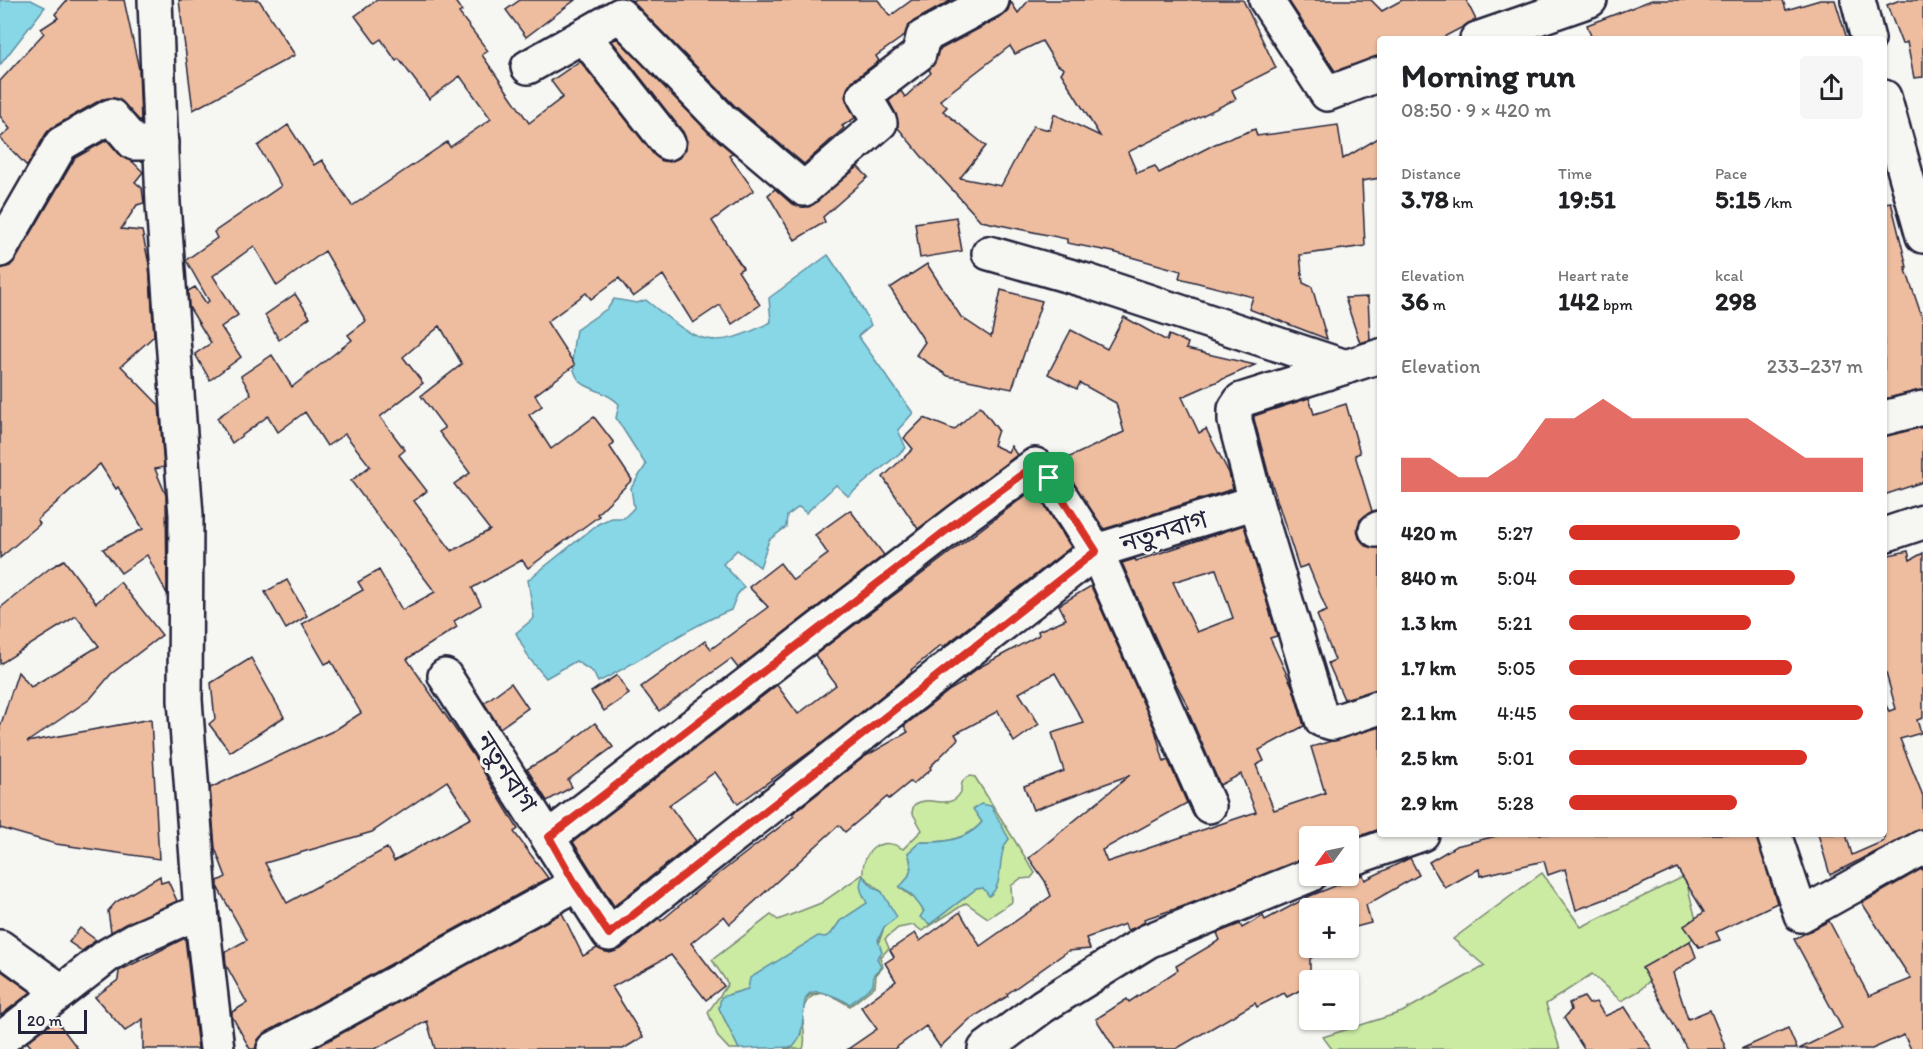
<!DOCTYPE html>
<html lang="en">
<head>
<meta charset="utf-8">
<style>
  body { margin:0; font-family:Itim,"Noto Sans Bengali",sans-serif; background:#f6f6f6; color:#202124; height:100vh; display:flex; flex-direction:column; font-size:22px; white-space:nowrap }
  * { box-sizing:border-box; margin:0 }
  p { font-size:20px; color:#757577 }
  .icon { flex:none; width:33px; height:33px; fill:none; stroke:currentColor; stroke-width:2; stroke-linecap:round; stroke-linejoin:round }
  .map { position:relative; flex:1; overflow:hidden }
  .drawer { position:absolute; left:1377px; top:36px; width:510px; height:801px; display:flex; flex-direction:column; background:#fff; border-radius:6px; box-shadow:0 2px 4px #0004 }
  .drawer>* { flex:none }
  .needle { width:39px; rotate:237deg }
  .buttons { position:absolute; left:1299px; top:826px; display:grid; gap:12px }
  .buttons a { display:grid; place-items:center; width:60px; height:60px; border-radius:6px; background:#fff; box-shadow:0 2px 4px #0004; font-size:30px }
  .scale { position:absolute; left:18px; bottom:15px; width:69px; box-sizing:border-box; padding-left:6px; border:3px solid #22223b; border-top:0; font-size:16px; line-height:21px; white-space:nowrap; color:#22223b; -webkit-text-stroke:4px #f6f6f2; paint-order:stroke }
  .pin { position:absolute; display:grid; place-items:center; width:51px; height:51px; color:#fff; margin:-26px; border-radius:12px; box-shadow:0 3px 9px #0006 }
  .round { display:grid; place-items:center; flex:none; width:63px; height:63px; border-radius:6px; background:#f6f6f6 }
  .summary { display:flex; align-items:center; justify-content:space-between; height:102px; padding:0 24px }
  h1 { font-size:33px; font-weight:700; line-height:45px }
  .figures { display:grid; grid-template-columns:repeat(3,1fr); gap:9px; height:102px; padding:6px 24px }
  .figures div { display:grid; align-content:center }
  .figures b { font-size:26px; font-weight:700 }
  .figures small { font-size:16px; font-weight:400 }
  .figures p { font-size:16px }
  .chart { height:168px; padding:12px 24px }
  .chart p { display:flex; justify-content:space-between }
  .chart svg { width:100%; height:108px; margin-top:6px; fill:#d93025; opacity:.7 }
  ul { padding:0 24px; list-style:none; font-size:20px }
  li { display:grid; grid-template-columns:96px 72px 1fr; align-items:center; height:45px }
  li i { height:15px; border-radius:8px; background:#d93025 }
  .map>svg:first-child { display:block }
</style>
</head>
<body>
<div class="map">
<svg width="1923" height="1049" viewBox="0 0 1923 1049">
  <rect width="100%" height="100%" fill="#f6f6f2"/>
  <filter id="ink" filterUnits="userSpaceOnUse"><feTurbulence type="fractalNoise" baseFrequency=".0167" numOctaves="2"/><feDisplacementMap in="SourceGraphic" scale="12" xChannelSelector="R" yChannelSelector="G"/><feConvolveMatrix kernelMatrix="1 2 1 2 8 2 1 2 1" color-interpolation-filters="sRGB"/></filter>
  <g filter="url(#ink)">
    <g fill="#cbeba3" stroke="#76866f" stroke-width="1.5" fill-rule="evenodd">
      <path d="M970 776 975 777 1035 873 1031 878 1020 879 1011 886 1012 902 988 918 966 903 922 931 914 925 898 928 885 939 889 948 880 958 883 967 876 975 875 986 850 1006C837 999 823 987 810 998 795 1011 809 1034 803 1049H784L793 1047 801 1034 803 1002 810 995 871 979 881 967C871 948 881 943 884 926 885 915 882 902 882 892L863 876 867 903 840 921 831 934 748 989 730 994 719 1008 739 1049H729L718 1037 708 1012 728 984 712 960 771 915 778 920 821 903 863 874C862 850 882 835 903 849L922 830 912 812 914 805C930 793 949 813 961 792 961 783 962 779 970 776ZM974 809 1009 839 1002 847 983 888 976 889 930 924 918 901 900 888C910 877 914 868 908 853L920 842C942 843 967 840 982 822Z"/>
      <polygon points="1542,873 1581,927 1685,876 1699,932 1639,991 1621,1001 1592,974 1546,1004 1560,1049 1332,1049 1323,1037 1402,1012 1485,966 1453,939"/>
    </g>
    <g fill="#88d7e6" stroke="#5f8fa2" stroke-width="1.5">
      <polygon points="0,0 31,0 45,7 0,65"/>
      <path d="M828 255 855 295 871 325 858 336 913 413 898 430 906 448 848 496 836 485 806 513 799 507 787 516 786 527 769 540 760 567 737 550 723 564 744 587 737 595 731 610C683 629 644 660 598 682L593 672 576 661 546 678 529 658 516 633 534 618 528 580 598 524 611 518H624L634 508 631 488 646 465 616 418 619 404C608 393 598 392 585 385 567 375 573 346 576 330L608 308 614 299 637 303 646 300C696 341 709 354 771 322L769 298Z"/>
      <path d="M981 804 991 806 1009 839C995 855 1006 885 989 896L983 888 976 889 930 924 920 917 924 911 911 894 899 887C911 877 914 867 908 853L920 842C942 843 968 840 982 822L973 809Z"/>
      <path d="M863 876 873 887 882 892 897 917 884 927 878 940 882 952 877 958 881 967 874 974 873 985 850 1004C781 967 817 1023 793 1047L739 1049 719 1008 721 997 748 989 750 978 818 936 825 937 831 934 840 921 867 903C862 893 857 886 863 876Z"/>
    </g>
    <g fill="#eebd9f" stroke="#22223b" stroke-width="1.5" fill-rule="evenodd">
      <polygon points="67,0 124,0 139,69 141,122 119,99 102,99 51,128 27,166 0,138 10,129 0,116 0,81 44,33 41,29 58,18 55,14"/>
      <polygon points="179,0 259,0 295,55 193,110"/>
      <path d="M377 0H454L462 11 459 13 488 51 482 55 529 123 563 97 551 81 580 61 654 155 662 161 670 162 679 158 686 149 687 141 683 132 612 41 617 38 708 132 733 153 729 156 754 190 712 221 743 268 738 271 760 305 732 324 720 305 693 323 663 275 633 297 619 278 591 299 586 293 547 322 575 365 535 395 542 406 529 415 551 449 594 417 614 443 610 447 632 480 597 514 599 516 528 568 522 560 472 588 481 605 454 621 457 627 407 659 477 761 518 829 514 832 548 878 265 1033 258 1040 255 1049H250L232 1016V1012L247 1003 226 965 225 952 247 940 218 888V881L226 877 215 848 210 788 335 730 361 713 331 661 325 664 302 624 363 590 358 582 379 570 402 610 435 592 351 481 370 466 345 434 327 446 305 412 278 432 268 416 232 443 217 418 251 394 241 376 272 355 292 387 352 340 348 335 366 321 325 251 277 286 254 246 213 276 238 315 221 327 241 357 210 380 195 354 211 343 189 307 188 291 195 287 206 303 209 301 186 260 217 238 214 232 281 186 258 146 288 125 314 165 322 160 352 206 447 142 450 147 491 119 460 76 429 99 399 59 396 61 381 39 375 43 355 16ZM440 326 462 364 421 396 445 428 439 432 470 473 454 484 490 530 452 551 414 501 427 491 399 455 405 450 380 417 423 383 403 357ZM447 781 471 818 394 861 387 848 287 903 265 863 372 832Z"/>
      <polygon points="520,0 575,0 526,37 506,10"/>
      <polygon points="631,0 878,0 890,16 912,0 952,0 914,21 904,36 876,56 879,61 852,81 847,89 845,97 855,118 842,126 844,128 804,164 734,105"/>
      <path d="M1029 0H1243L1276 68 1232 90 1236 99 1128 152 1137 173 1155 166 1159 173 1215 144 1255 129 1257 136 1338 125 1343 159 1380 137V178L1362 181 1365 246 1300 255 1303 283 1312 287 1327 339 1249 309 1253 297 1179 278 1181 271 1113 252 1067 243V239L981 221 924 159 898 128 896 114 889 101 901 91 905 97 931 73 929 70 939 50 1001 17 1008 10 1011 2 1018 13ZM1042 41 1056 64 1064 69 1061 73 1100 136 1054 114 1050 130 1033 126 1001 186 960 178 986 146 943 111 947 107 940 100 1010 46 1015 54Z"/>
      <polygon points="1288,0 1371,0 1382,11 1402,0 1466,0 1476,20 1440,39 1380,39 1380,56 1335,71"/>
      <polygon points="1652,0 1783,0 1786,10 1820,0 1835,0 1847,39 1592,39 1587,25"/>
      <polygon points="1900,0 1923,0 1923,77 1914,78 1907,42 1902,44 1887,5"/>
      <polygon points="107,140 120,155 133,162 143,172 135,182 142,188 144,203 137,205 121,229 142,231 149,264 154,336 121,366 159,405 164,467 155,469 166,495 167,594 147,555 121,573 103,549 143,529 118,487 116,489 100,464 37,520 40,524 0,558 0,269 10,266 16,259 75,158"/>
      <polygon points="858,167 868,177 823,217 825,222 795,240 768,195 775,189 792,204 809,207"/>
      <polygon points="1891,202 1907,267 1905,267 1923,320 1923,390 1884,399 1884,203"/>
      <polygon points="956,217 962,251 920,258 915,223"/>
      <polygon points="927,264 961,317 991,337 1001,290 1042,301 1012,389 948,376 916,355 925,342 890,288"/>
      <polygon points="295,294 310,317 279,340 265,315"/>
      <polygon points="1368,297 1370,340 1360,343 1345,298"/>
      <polygon points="1124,317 1167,341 1169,335 1188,343 1186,349 1255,365 1182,397 1199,433 1206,429 1229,473 1233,489 1104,529 1059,462 1124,432 1116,403 1080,383 1077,389 1048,374 1071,330 1107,349"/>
      <polygon points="1309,398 1314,414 1346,404 1360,453 1355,455 1372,511 1360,520 1357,529 1359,538 1366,546 1380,548 1380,689 1344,699 1328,663 1335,660 1317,615 1327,611 1308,565 1299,568 1268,472 1254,419 1254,416"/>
      <polygon points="980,406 998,430 993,445 1008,452 1011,446 1017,455 918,529 883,477 913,449 904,438 924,418 954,430"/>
      <polygon points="1923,427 1923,482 1884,495 1884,436"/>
      <polygon points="1034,489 1071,547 943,647 941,645 911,670 912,672 821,744 738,804 715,772 669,805 696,841 614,906 573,842 777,685 798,714 836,685 815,655"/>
      <polygon points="850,510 884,555 738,668 731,659 659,711 641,687 705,641 711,649 768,607 749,587 780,563 793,580 828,554 815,535"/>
      <path d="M1244 525 1277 636 1270 638 1293 688 1304 726 1259 750 1264 761 1256 765 1274 810 1325 793 1311 747 1380 727V829L1348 840V837H1310V857L1181 907 1144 919 1145 922 1134 928 1127 930 1125 924 1086 938 1090 949 1068 951 1007 994 1008 996 970 1019 940 1047 926 1026 894 1049H848L877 1029 861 1007 896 981 885 963 894 957 890 950 915 933 920 941 960 912 980 946 1027 913 1051 896 1045 881 1029 858 1130 775 1033 810 1024 786 1064 771 1052 733 1084 723 1055 673 1019 693 1039 724 1014 742 998 711 955 734 958 739 930 767 931 769 913 784 910 782 889 799 887 797 845 832 839 825 730 924 724 916 691 943 724 986 706 1000 671 955 612 987 643 1037 623 1049H435L427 1021 375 1049H313L562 913 583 956 597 948 610 953 621 949 659 918 661 921 699 889 794 816 792 814 864 757 908 732 904 726 950 690 964 682 963 680 978 668 1039 635 1038 631 1066 619 1059 605 1091 586 1155 730 1164 762 1168 760 1187 803 1102 850 1107 862 1256 812 1241 774 1220 785 1187 709 1189 708 1175 682 1122 563 1135 559 1136 561ZM1216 569 1233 618 1197 632 1173 582Z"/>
      <polygon points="1908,551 1910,560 1923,553 1923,718 1917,720 1921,733 1900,739 1923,796 1923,828 1830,875 1818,834 1846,834 1852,855 1884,841 1884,702 1889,711 1896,709 1884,666 1884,556"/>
      <polygon points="64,560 96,603 120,582 162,635 111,674 90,699 27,742 151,719 159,859 56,844 0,828 0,727 18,672 31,687 99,646 76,616 0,664 0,608 50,568"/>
      <polygon points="287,580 307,616 286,629 265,592"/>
      <polygon points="251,658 284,717 230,752 209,724 215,719 211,683"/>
      <polygon points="617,675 629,694 604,711 591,692"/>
      <polygon points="511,683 528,708 500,728 484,703"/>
      <polygon points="595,723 613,747 568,780 572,787 547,801 527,769 557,752"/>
      <polygon points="1504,834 1756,834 1777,903 1716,932 1720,940 1699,947 1684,926 1704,912 1677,868 1627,891 1576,910 1565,869 1548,875 1544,861 1480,876 1479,869 1445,888 1429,862 1456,846"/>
      <polygon points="1410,858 1419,875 1366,905 1371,923 1348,929 1348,909 1310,909 1310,940 1305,941 1314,956 1310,959 1310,985 1287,997 1284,993 1257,1007 1255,1003 1176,1049 1115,1049 1096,1019 1127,999 1129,1002 1178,970 1176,966 1220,940 1217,933 1240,924 1242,928 1263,916 1265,920 1310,896 1348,881 1348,878 1363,875 1365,880"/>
      <polygon points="1923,868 1923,1049 1911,1049 1904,1035 1872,1049 1799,1049 1842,1028 1794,939 1829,921 1869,996 1911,979 1862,903"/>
      <polygon points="160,876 161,883 168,881 177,901 111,932 108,911 116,902"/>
      <polygon points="80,928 96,940 82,951 69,942"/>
      <polygon points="185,938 198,1049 143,1049 143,1019 125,1031 95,997 118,980 119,971"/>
      <polygon points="1690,941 1696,957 1673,973 1688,1019 1710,1010 1726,1049 1687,1049 1642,968"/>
      <polygon points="0,970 31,992 1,1015 0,1014"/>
      <polygon points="1584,997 1589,1004 1596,1002 1605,1016 1625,1007 1652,1049 1584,1049 1564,1018 1571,1010 1569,1003"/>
      <polygon points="56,1020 78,1049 33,1049 27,1042"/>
      <polygon points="1788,1028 1797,1049 1741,1049"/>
    </g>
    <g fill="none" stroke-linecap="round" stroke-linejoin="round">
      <g stroke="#22223b" stroke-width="38">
        <g id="minor">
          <polyline points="155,0 163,204 186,515 185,700 201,911 217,1049"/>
          <polyline points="1266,0 1327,94 1380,74"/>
          <polyline points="1858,0 1868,39"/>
          <polyline points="584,36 668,143"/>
          <polyline points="1477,39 1590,0"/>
          <polyline points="528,67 620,15 721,119 804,189 880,123 864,96 919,54 923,37 992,0"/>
          <polyline points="1884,97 1923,236"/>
          <polyline points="0,250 61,144 111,116 134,143 161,143"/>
          <polyline points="989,253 1087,281 1346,367"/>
          <polyline points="1380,356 1241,400 1235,409 1235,421 1256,502 1322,720 1332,723 1380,707"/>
          <polyline points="1884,418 1923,408"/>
          <polyline points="1376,530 1380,528"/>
          <polyline points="1884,535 1923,522"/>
          <polyline points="445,676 609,934 1096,551 1256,502"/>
          <polyline points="1774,834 1801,915 1923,847"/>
          <polyline points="549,837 961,519 1035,465 1049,478 1096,551 1209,806"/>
          <polyline points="1348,860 1422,834"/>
          <polyline points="0,947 61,991"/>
          <polyline points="0,1040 108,955 134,940 201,911"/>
          <polyline points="274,1049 575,885"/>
          <polyline points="985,1049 1043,1006 1148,941 1310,875"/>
        </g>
      </g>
      <use href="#minor" stroke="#f6f6f2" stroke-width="33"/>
    </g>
  </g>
  <g fill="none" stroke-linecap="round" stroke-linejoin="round" filter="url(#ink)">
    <g stroke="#fff" stroke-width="12">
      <polygon id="route" points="1035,465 1049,478 1096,551 609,934 576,885 549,837 961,519"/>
    </g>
    <use href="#route" stroke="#d93025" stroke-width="8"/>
  </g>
  <g text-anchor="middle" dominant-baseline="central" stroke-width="6" stroke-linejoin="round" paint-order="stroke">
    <g font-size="26" fill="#22223b" stroke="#f6f6f2">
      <text transform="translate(1164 531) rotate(-17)">নতুনবাগ</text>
      <text transform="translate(507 772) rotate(57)">নতুনবাগ</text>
    </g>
  </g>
</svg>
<div class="buttons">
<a><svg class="needle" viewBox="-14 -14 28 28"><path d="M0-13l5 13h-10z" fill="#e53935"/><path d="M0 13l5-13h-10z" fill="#757577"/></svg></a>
<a>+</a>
<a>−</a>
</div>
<div class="scale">20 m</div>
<div class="pin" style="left:1049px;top:478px;background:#1e9e55"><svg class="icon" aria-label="arrive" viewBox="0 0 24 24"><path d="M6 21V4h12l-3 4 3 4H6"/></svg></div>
<section class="drawer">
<div class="summary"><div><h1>Morning run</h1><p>08:50 · 9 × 420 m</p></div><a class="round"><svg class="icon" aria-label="share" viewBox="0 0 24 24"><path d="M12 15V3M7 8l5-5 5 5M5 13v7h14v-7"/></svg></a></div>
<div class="figures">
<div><p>Distance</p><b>3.78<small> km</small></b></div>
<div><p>Time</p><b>19:51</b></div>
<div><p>Pace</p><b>5:15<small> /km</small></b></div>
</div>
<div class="figures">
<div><p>Elevation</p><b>36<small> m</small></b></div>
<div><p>Heart rate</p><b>142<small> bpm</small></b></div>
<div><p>kcal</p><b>298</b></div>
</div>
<div class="chart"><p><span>Elevation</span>233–237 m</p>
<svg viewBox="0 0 160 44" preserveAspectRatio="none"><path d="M0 44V30L10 30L20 38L30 38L40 30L50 14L60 14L70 6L80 14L90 14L100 14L110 14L120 14L130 22L140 30L150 30L160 30V44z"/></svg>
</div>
<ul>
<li><b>420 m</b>5:27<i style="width:58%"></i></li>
<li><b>840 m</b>5:04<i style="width:77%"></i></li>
<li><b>1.3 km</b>5:21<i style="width:62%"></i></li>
<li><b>1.7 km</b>5:05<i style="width:76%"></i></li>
<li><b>2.1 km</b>4:45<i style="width:100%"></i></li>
<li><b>2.5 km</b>5:01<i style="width:81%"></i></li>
<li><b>2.9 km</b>5:28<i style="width:57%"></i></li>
</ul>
</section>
</div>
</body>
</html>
